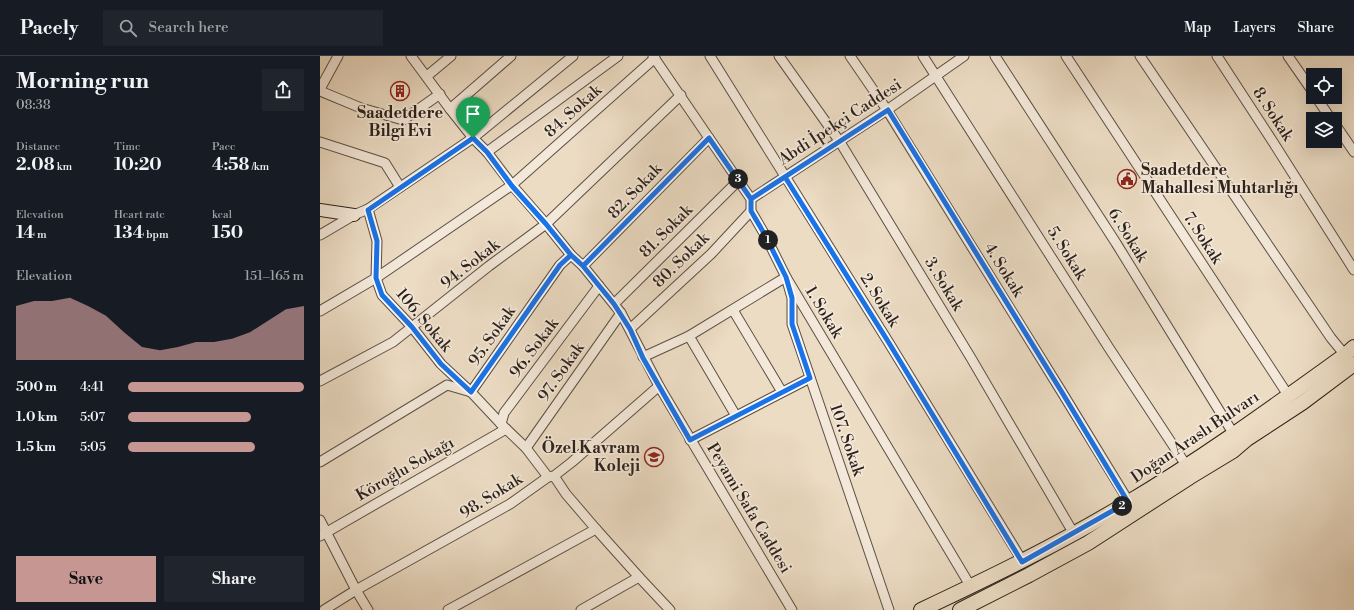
<!DOCTYPE html>
<html lang="en">
<head>
<meta charset="utf-8">
<style>
  body { margin:0; font-family:"Libre Bodoni",serif; background:#20242c; color:#f1f3f6; height:100vh; display:flex; flex-direction:column; font-size:15px; white-space:nowrap }
  * { box-sizing:border-box; margin:0 }
  p { font-size:13px; color:#9ea1a6 }
  .icon { flex:none; width:22px; height:22px; fill:none; stroke:currentColor; stroke-width:2; stroke-linecap:round; stroke-linejoin:round }
  .map { position:relative; flex:1; overflow:hidden }
  .side { display:flex; flex-direction:column; background:#171b24; width:320px }
  .side>* { flex:none }
  .controls { position:absolute; left:986px; top:12px; display:grid; gap:8px }
  .controls a { display:grid; place-items:center; width:36px; height:36px; border-radius:0px; background:#171b24; box-shadow:0 4px 16px #0002; font-size:20px }
  .pin { position:absolute; display:grid; place-items:center; width:34px; height:34px; color:#fff; margin:-41px -17px; border-radius:50% 50% 50% 0; rotate:-45deg; box-shadow:0 0 4px #0007 }
  .pin .icon { rotate:45deg }
  .km { position:absolute; width:20px; height:20px; margin:-10px; border-radius:50%; background:#222; color:#fff; font-size:11px; line-height:20px; text-align:center }
  .round { display:grid; place-items:center; flex:none; width:42px; height:42px; border-radius:0px; background:#20242c }
  .headline { display:flex; align-items:center; justify-content:space-between; height:68px; padding:0 16px }
  h1 { font-size:22px; font-weight:700; line-height:30px }
  .metrics { display:grid; grid-template-columns:repeat(3,1fr); gap:6px; height:68px; padding:4px 16px }
  .metrics div { display:grid; align-content:center }
  .metrics b { font-size:17px; font-weight:700 }
  .metrics small { font-size:11px; font-weight:400 }
  .metrics p { font-size:11px }
  .chart { height:112px; padding:8px 16px }
  .chart p { display:flex; justify-content:space-between }
  .chart svg { width:100%; height:72px; margin-top:4px; fill:#c59692; opacity:.7 }
  .action { display:flex; gap:8px; margin-top:auto; padding:8px 16px }
  .action a { flex:1; height:46px; border-radius:0px; background:#c59692; color:#111; font-size:16px; font-weight:700; line-height:46px; text-align:center }
  .action a+a { background:#20242c; color:#f1f3f6 }
  ul { padding:0 16px; list-style:none; font-size:13px }
  li { display:grid; grid-template-columns:64px 48px 1fr; align-items:center; height:30px }
  li i { height:10px; border-radius:5px; background:#c59692 }
  header { display:flex; align-items:center; gap:24px; box-sizing:border-box; height:56px; padding:0 20px; background:#171b24; border-bottom:1px solid #363941 }
  header strong { font-size:19px }
  nav { display:flex; gap:22px; margin-inline-start:auto; font-size:14px }
  .search { width:280px; height:36px; background:#20242c; display:flex; align-items:center; gap:10px; box-sizing:border-box; padding:0 14px; border-radius:0px; color:#9ea1a6; font-size:15px }
  main { display:flex; flex:1; min-height:0 }
  .map>svg:first-child { display:block }
</style>
</head>
<body>
<header>
<strong>Pacely</strong>
<div class="search"><svg class="icon" aria-label="search" viewBox="0 0 24 24"><circle cx="10" cy="10" r="6"/><path d="M15 15l6 6"/></svg>Search here</div>
<nav><a>Map</a><a>Layers</a><a>Share</a></nav>
</header>
<main>
<section class="side">
<div class="headline"><div><h1>Morning run</h1><p>08:38</p></div><a class="round"><svg class="icon" aria-label="share" viewBox="0 0 24 24"><path d="M12 15V3M7 8l5-5 5 5M5 13v7h14v-7"/></svg></a></div>
<div class="metrics">
<div><p>Distance</p><b>2.08<small> km</small></b></div>
<div><p>Time</p><b>10:20</b></div>
<div><p>Pace</p><b>4:58<small> /km</small></b></div>
</div>
<div class="metrics">
<div><p>Elevation</p><b>14<small> m</small></b></div>
<div><p>Heart rate</p><b>134<small> bpm</small></b></div>
<div><p>kcal</p><b>150</b></div>
</div>
<div class="chart"><p><span>Elevation</span>151–165 m</p>
<svg viewBox="0 0 160 44" preserveAspectRatio="none"><path d="M0 44V11L10 8L20 8L30 6L40 11L50 17L60 27L70 36L80 38L90 36L100 33L110 33L120 31L130 27L140 20L150 13L160 11V44z"/></svg>
</div>
<ul>
<li><b>500 m</b>4:41<i style="width:100%"></i></li>
<li><b>1.0 km</b>5:07<i style="width:70%"></i></li>
<li><b>1.5 km</b>5:05<i style="width:72%"></i></li>
</ul>
<div class="action"><a>Save</a><a>Share</a></div>
</section>
<div class="map">
<svg width="1034" height="554" viewBox="0 0 1034 554">
  <rect width="100%" height="100%" fill="#ecdcc4"/>
  <filter id="stains"><feTurbulence type="fractalNoise" baseFrequency=".005" numOctaves="4"/><feColorMatrix values="0 0 0 0 .2 0 0 0 0 .09 0 0 0 0 .02 0 0 0 .5 -.17"/></filter>
  <radialGradient id="worn" r=".72"><stop offset=".6" stop-color="#630" stop-opacity="0"/><stop offset="1" stop-color="#630" stop-opacity=".3"/></radialGradient>
  <g fill="none" stroke-linecap="round" stroke-linejoin="round">
    <g stroke="#5c5045" stroke-width="11">
      <g id="street">
        <polyline points="91,0 130,53 153,82 167,96 192,129 226,168 251,199 263,210 301,257 339,330 472,554"/>
        <polyline points="333,0 389,82 431,143 431,155 445,179 466,221 651,531"/>
        <polyline points="390,0 569,287 703,506"/>
        <polyline points="459,0 520,86 651,302 754,478"/>
        <polyline points="530,0 567,54 743,338 809,446"/>
        <polyline points="603,0 789,292 866,409"/>
        <polyline points="675,0 796,187 913,377"/>
        <polyline points="746,0 968,339"/>
        <polyline points="820,0 1011,282 1025,299"/>
        <polyline points="897,0 953,86 1034,214"/>
        <polyline points="968,0 993,36"/>
        <polyline points="107,20 131,0"/>
        <polyline points="0,33 18,0"/>
        <polyline points="0,35 41,52 83,64 120,38"/>
        <polyline points="996,41 1011,63"/>
        <polyline points="130,53 191,0"/>
        <polyline points="1015,68 1034,96"/>
        <polyline points="0,86 65,107 80,131"/>
        <polyline points="167,96 298,0"/>
        <polyline points="431,143 567,54 644,0"/>
        <polyline points="48,153 57,185 56,222 62,239 92,271 121,308 151,336 181,368"/>
        <polyline points="0,179 34,159 48,153 153,82 253,0"/>
        <polyline points="263,210 389,82"/>
        <polyline points="294,248 419,124"/>
        <polyline points="413,254 462,336"/>
        <polyline points="0,255 56,222 192,129 335,2"/>
        <polyline points="310,273 391,198 431,155"/>
        <polyline points="369,280 416,360"/>
        <polyline points="323,301 369,280 466,221 472,242 472,268 569,554"/>
        <polyline points="0,325 73,286 169,210 226,168 361,39"/>
        <polyline points="370,384 490,322"/>
        <polyline points="206,392 301,257"/>
        <polyline points="0,406 127,329 151,336 240,209 251,199"/>
        <polyline points="234,420 246,438 276,473"/>
        <polyline points="228,421 206,392 181,368 184,357 279,230"/>
        <polyline points="0,464 36,534 48,554"/>
        <polyline points="0,480 186,373"/>
        <polyline points="4,554 36,534 190,448 228,421 234,420 252,406 339,330"/>
        <polyline points="128,554 276,473 319,521 350,554"/>
        <polyline points="261,554 319,521"/>
      </g>
    </g>
    <g stroke="#2c221b" stroke-width="14">
      <polyline id="secondary" points="0,154 34,159"/>
    </g>
    <g stroke="#2c221b" stroke-width="16">
      <g id="primary">
        <path d="M601 554C671 521 741 487 807 447 883 402 954 350 1025 299L1034 291"/>
        <polyline points="640,554 709,519 768,487 870,421 913,395 927,383 982,347 1034,308"/>
      </g>
    </g>
    <use href="#street" stroke="#f3e8d9" stroke-width="9"/>
    <use href="#secondary" stroke="#f3e8d9" stroke-width="12"/>
    <use href="#primary" stroke="#ecdcc4" stroke-width="14"/>
  </g>
  <g fill="none" stroke-linecap="round" stroke-linejoin="round">
    <g stroke="#fff" stroke-width="8">
      <path id="route" d="M153 82 167 96 192 130 226 168 251 199 263 210 294 248 310 273 323 302 339 330 370 384 490 322 472 268V242L466 221 445 179 431 155V143L465 121 569 287 702 506 808 446 743 338 568 54C522 84 477 113 431 143L389 82 263 210 251 199 240 209 151 336 121 308 92 271 62 239 56 222 57 185 48 154 153 82"/>
    </g>
    <use href="#route" stroke="#1a73e8" stroke-width="5"/>
  </g>
  <defs>
    <g id="building-ring" transform="scale(1)"><circle r="9.5" fill="#f3e8d9" stroke="#8f2418" stroke-width="1.5"/><path d="M-4-6H4V6H1V3H-1V6H-4ZM-2.5-4.3h1.7v1.8h-1.7ZM.8-4.3h1.7v1.8H.8ZM-2.5-1h1.7V.8h-1.7ZM.8-1h1.7V.8H.8Z" fill="#8f2418"/></g>
    <g id="civic-ring" transform="scale(1)"><circle r="9.5" fill="#f3e8d9" stroke="#8f2418" stroke-width="1.5"/><path d="M-.6-6.5H3V-4.5H.6V-3L4-1V1h2V6H-6V1h2V-1L-.6-3ZM-1.2 2.5V6h2.4V2.5Z" fill="#8f2418"/></g>
    <g id="school-ring" transform="scale(1)"><circle r="9.5" fill="#f3e8d9" stroke="#8f2418" stroke-width="1.5"/><path d="M0-5L7-2L0 1L-7-2ZM-4 1L0 2.5L4 1V4Q0 6-4 4Z" fill="#8f2418"/></g>
  </defs>
  <g fill-rule="evenodd">
    <use href="#building-ring" x="80" y="35"/>
    <use href="#civic-ring" x="807" y="123"/>
    <use href="#school-ring" x="334" y="401"/>
  </g>
  <g text-anchor="middle" dominant-baseline="central" stroke-width="3.5" stroke-linejoin="round" paint-order="stroke">
    <g font-size="16" fill="#2c221b" stroke="#f3e8d9">
      <text transform="translate(253 55) rotate(-42)">84. Sokak</text>
      <text transform="translate(953 58) rotate(57)">8. Sokak</text>
      <text transform="translate(520 66) rotate(-33)">Abdi İpekçi Caddesi</text>
      <text transform="translate(315 135) rotate(-46)">82. Sokak</text>
      <text transform="translate(346 175) rotate(-45)">81. Sokak</text>
      <text transform="translate(808 179) rotate(58)">6. Sokak</text>
      <text transform="translate(883 182) rotate(57)">7. Sokak</text>
      <text transform="translate(747 197) rotate(58)">5. Sokak</text>
      <text transform="translate(361 204) rotate(-44)">80. Sokak</text>
      <text transform="translate(150 208) rotate(-38)">94. Sokak</text>
      <text transform="translate(684 214) rotate(58)">4. Sokak</text>
      <text transform="translate(624 228) rotate(59)">3. Sokak</text>
      <text transform="translate(560 244) rotate(58)">2. Sokak</text>
      <text transform="translate(504 256) rotate(59)">1. Sokak</text>
      <text transform="translate(104 264) rotate(50)">106. Sokak</text>
      <text transform="translate(172 280) rotate(-55)">95. Sokak</text>
      <text transform="translate(214 292) rotate(-53)">96. Sokak</text>
      <text transform="translate(241 316) rotate(-55)">97. Sokak</text>
      <text transform="translate(875 381) rotate(-34)">Doğan Araslı Bulvarı</text>
      <text transform="translate(527 384) rotate(71)">107. Sokak</text>
      <text transform="translate(85 413) rotate(-30)">Köroğlu Sokağı</text>
      <text transform="translate(171 440) rotate(-32)">98. Sokak</text>
      <text transform="translate(429 452) rotate(59)">Peyami Safa Caddesi</text>
    </g>
    <g font-size="16" font-weight="bold" fill="#2c221b" stroke="#f3e8d9">
      <text x="80" y="57">Saadetdere<tspan x="80" dy="18">Bilgi Evi</tspan></text>
      <text x="821" y="114" text-anchor="start">Saadetdere<tspan x="821" dy="18">Mahallesi Muhtarlığı</tspan></text>
      <text x="320" y="392" text-anchor="end">Özel Kavram<tspan x="320" dy="18">Koleji</tspan></text>
    </g>
  </g>
  <rect width="100%" height="100%" filter="url(#stains)"/>
  <rect width="100%" height="100%" fill="url(#worn)"/>
</svg>
<div class="controls">
<a><svg class="icon" aria-label="locate" viewBox="0 0 24 24"><circle cx="12" cy="12" r="6"/><path d="M12 2v4M12 18v4M2 12h4M18 12h4"/></svg></a>
<a><svg class="icon" aria-label="layers" viewBox="0 0 24 24"><path d="M12 4l9 5-9 5-9-5zM3 14l9 5 9-5"/></svg></a>
</div>
<div class="pin" style="left:153px;top:82px;background:#1e9e55"><svg class="icon" aria-label="arrive" viewBox="0 0 24 24"><path d="M6 21V4h12l-3 4 3 4H6"/></svg></div>
<b class="km" style="left:448px;top:184px">1</b>
<b class="km" style="left:802px;top:450px">2</b>
<b class="km" style="left:418px;top:123px">3</b>
</div>
</main>
</body>
</html>
